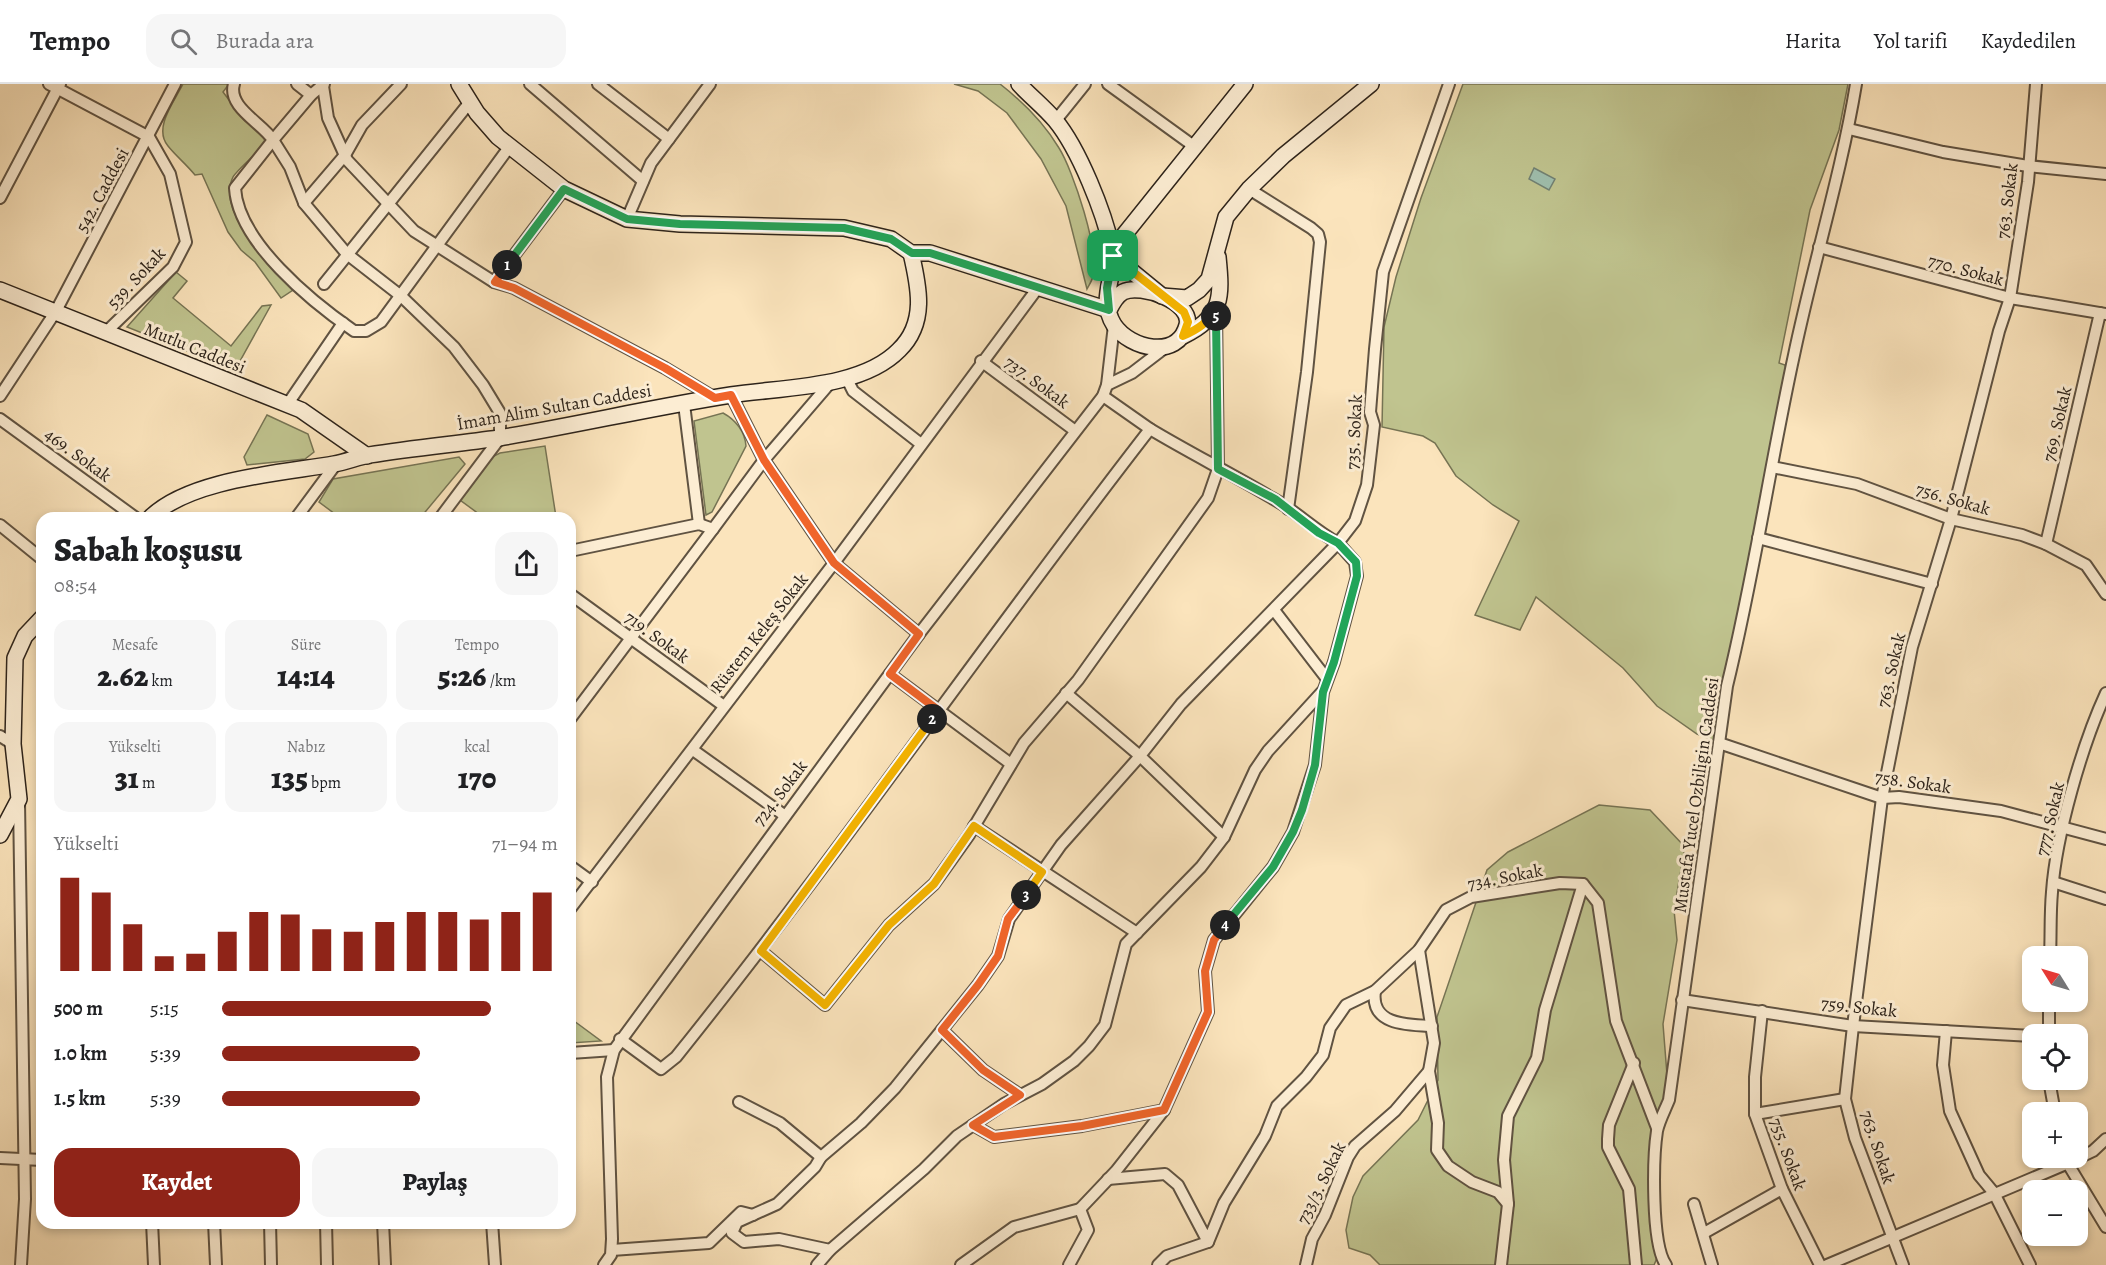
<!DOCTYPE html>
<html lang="tr">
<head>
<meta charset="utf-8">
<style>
  body { margin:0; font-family:Alegreya,serif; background:#f6f6f6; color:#202124; height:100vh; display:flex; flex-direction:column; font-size:22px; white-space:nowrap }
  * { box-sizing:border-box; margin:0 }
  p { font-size:20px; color:#757577 }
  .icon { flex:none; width:33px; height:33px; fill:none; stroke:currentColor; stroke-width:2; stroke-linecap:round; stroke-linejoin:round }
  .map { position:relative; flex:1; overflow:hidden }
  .details { position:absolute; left:36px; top:428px; width:540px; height:717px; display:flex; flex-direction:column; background:#fff; border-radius:18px; box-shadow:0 3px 9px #0003 }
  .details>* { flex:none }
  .needle { width:39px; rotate:307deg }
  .controls { position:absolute; left:2022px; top:862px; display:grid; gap:12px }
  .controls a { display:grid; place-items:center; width:66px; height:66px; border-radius:12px; background:#fff; box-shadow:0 3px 9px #0003; font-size:30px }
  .pin { position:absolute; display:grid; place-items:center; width:51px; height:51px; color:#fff; margin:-26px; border-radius:12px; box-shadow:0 3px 9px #0006 }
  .km { position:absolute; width:30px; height:30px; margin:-15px; border-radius:50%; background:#222; color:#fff; font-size:16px; line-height:30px; text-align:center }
  .round { display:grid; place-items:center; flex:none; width:63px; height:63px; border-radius:18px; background:#f6f6f6 }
  .head { display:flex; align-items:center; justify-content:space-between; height:102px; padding:0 18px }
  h1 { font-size:33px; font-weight:800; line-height:45px }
  .stats { display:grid; grid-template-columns:repeat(3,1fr); gap:9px; height:102px; padding:6px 18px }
  .stats div { display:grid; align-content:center; border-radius:15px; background:#f6f6f6; text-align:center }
  .stats b { font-size:30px; font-weight:800 }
  .stats small { font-size:16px; font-weight:400 }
  .stats p { font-size:16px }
  .chart { height:168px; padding:12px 18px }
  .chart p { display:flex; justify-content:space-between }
  .chart svg { width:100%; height:108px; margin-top:6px; stroke:#8f2418; stroke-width:6 }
  .button { display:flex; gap:12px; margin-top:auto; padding:12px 18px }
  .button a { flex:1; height:69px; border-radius:18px; background:#8f2418; color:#fff; font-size:24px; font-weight:800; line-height:69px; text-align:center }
  .button a+a { background:#f6f6f6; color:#202124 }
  ul { padding:0 18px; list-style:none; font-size:20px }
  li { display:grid; grid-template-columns:96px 72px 1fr; align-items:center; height:45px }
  li i { height:15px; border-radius:8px; background:#8f2418 }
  header { display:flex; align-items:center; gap:36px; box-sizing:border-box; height:84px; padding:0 30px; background:#fff; border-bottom:2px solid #e0e0e0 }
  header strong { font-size:28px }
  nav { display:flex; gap:33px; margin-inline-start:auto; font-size:21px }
  .search { width:420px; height:54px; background:#f6f6f6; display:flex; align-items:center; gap:15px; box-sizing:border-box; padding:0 21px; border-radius:18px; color:#757577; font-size:22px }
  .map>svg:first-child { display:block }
</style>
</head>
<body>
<header>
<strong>Tempo</strong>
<div class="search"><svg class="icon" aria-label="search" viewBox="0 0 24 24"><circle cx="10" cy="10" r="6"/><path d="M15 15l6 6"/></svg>Burada ara</div>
<nav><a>Harita</a><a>Yol tarifi</a><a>Kaydedilen</a></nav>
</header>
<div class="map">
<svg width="2106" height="1181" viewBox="0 0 2106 1181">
  <rect width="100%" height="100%" fill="#fbe4bc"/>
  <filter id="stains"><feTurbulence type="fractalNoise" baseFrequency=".00333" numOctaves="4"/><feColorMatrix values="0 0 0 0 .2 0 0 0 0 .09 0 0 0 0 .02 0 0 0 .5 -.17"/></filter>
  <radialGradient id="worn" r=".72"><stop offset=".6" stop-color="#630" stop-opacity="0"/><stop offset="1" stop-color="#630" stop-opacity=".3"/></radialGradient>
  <g fill="#c0c48f" stroke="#767454" stroke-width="1.5">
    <path d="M183 0H229L223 8 244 36 264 50 265 60C259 67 236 87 233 93 215 128 272 181 293 206L281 214 255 178 241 166 228 148 202 90 195 91C186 80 176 72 168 62 153 44 174 18 183 0Z"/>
    <path d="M954 0H1000C1023 18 1044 39 1059 64 1073 86 1100 168 1093 192 1092 197 1089 201 1087 205L1066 122 1041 75 1007 29 978 7Z"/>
    <polygon points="1463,0 1848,0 1839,46 1810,126 1779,279 1785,281 1786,285 1719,626 1715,657 1697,650 1657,622 1623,584 1536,513 1520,546 1475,531 1519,437 1493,421 1456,392 1435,359 1423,352 1382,343 1384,243 1396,193 1421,114"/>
    <polygon points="176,188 187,197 173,214 231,262 262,222 271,221 235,286 127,243"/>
    <path d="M723 329C736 336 745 348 746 362L712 428 706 431 694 337Z"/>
    <polygon points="267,331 308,350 314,368 305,375 247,381 244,373"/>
    <polygon points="545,362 556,433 483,433 460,416 492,373 500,369"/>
    <polygon points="459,373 465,380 421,433 339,433 319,418 333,395"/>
    <polygon points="1599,721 1650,726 1685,763 1674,826 1677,856 1663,940 1669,1016 1657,1044 1660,1167 1654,1181 1380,1181 1370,1171 1349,1164 1346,1146 1353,1113 1363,1092 1418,1036 1438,996 1437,933 1487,786 1508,768"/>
    <polygon points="570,934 601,957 570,959"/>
  </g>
  <polygon fill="#9fbfae" stroke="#718173" stroke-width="1.5" points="1534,84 1555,95 1549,106 1529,95"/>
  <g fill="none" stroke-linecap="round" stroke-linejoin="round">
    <g stroke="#605342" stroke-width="14">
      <g id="street">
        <polyline points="49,0 149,53 170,90 186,158 173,183 105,249"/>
        <path d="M234 0C227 23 262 39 273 56L235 104C238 158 312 218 354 247H366L381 238 510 62"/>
        <polyline points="297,0 311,11"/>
        <polyline points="324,0 311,11 273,56 290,83 304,119 347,170 401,212 454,263 483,301 500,329 500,354 440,434"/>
        <polyline points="530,0 643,97"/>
        <polyline points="598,0 669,55"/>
        <polyline points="1108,0 1195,63"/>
        <polyline points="323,2 328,34 347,76 414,147 494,198 514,204 665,284 715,314"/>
        <polyline points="1056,36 1085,0"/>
        <polyline points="1849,45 1943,68 2028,82 2106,90"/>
        <polyline points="1249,105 1311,144 1318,150 1320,158 1307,288 1288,425"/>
        <polyline points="0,114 60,0"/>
        <polyline points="304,119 345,71 362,41 401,0"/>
        <polyline points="627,135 651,79 710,0"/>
        <polyline points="1819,163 2010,214 2106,230"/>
        <polyline points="494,198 564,105"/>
        <polyline points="324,200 470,18"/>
        <polyline points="981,277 1074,346"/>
        <polyline points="846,293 853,307 921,360"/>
        <polyline points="1107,301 1132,289 1166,263"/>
        <polyline points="731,311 764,376 834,479 919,550"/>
        <polyline points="0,312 56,227 175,0"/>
        <polyline points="684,320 699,440"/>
        <polyline points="287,321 343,239"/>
        <polyline points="0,335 136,434"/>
        <path d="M1150 345C1190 369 1232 390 1272 414 1296 427 1314 446 1338 459L1181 620 1140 672 1224 753"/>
        <polyline points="1772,383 1857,400 1951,435 2022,451 2046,460 2086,481 2106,510"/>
        <polyline points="296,434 336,380"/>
        <polyline points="0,441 42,475"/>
        <polyline points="1758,454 1932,500"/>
        <polyline points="2046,460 2100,229"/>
        <polyline points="570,467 699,440 713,445 764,376 831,298"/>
        <polyline points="570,510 724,622"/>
        <polyline points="1274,526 1327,595"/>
        <polyline points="890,590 1011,680"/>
        <polyline points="570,635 713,445"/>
        <polyline points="0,652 13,660"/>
        <polyline points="1719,659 1882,714 1899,713 2001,727 2106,755"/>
        <polyline points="693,666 784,731"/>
        <polyline points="19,717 25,1115 21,1181"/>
        <polyline points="974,742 1137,849"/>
        <polyline points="570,782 592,798"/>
        <polyline points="2053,798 2106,815"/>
        <polyline points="570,825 834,479 1037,205"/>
        <polyline points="1419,866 1434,959 1429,987 1438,1039 1437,1066 1448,1082 1472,1098 1498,1108 1508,1120"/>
        <polyline points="761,867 825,921 889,841 934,800 969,751 1024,659 1078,596 1208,414 1218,385 1216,224"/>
        <path d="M2050 873C2051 852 2050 830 2052 808 2056 751 2082 661 2106 609"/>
        <path d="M1375 907C1370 941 1407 941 1432 942"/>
        <polyline points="1682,916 1853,942 2032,952"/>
        <polyline points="1762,927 1755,993 1755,1030 1782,1105 1820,1181"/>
        <polyline points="942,946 983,986 1020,1011"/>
        <polyline points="1946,947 1943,981 1950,1027 1979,1091 1994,1109 2030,1181"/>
        <polyline points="2049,951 2049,918"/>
        <path d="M620 955 661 985 676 973C840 769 989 552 1150 345L1103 312"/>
        <polyline points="570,969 614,966"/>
        <polyline points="1634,979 1609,1041 1608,1055 1608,1063 1629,1105 1636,1181"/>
        <polyline points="2049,996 2055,1029"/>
        <polyline points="739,1018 780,1039 821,1073"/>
        <polyline points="1755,1030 1845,1015"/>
        <polyline points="973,1041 994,1053 1082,1042 1164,1026"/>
        <polyline points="0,1074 42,1076"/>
        <polyline points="2065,1075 2106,1143"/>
        <polyline points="1108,1095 1165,1090 1178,1101 1208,1158 1224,1119 1265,1052 1277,1022 1306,993 1323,971 1330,944 1346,921 1375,907 1419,866 1446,826 1471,813 1560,799 1583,800 1598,819 1616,937 1657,1044"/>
        <polyline points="1694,1120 1712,1181"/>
        <polyline points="152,1138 154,1181"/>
        <polyline points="214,1138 216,1181"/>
        <polyline points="270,1138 271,1181"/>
        <polyline points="326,1138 327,1181"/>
        <polyline points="383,1138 385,1181"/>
        <polyline points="492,1138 495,1181"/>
        <polyline points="1704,1149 1782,1105"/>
        <polyline points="612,1166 709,1159 741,1128 753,1131"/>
        <polyline points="830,1166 779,1155 744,1158 732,1149 737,1138 777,1120 815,1083 821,1073 861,1039 895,1004 978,901 998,872 1009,835 1061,761 1140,672 1066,609"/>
        <polyline points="604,1181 611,1171 612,1155 607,993 614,966 919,550 1103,312 1107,301 1114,241"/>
        <polyline points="817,1181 830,1166 924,1085 957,1052 1004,1020 1042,1000 1074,977 1089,962 1105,941 1126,860 1201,783 1224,753 1255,686 1268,667 1322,608"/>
        <polyline points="961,1181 1014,1143 1080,1125"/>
        <polyline points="1069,1181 1088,1146 1080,1125 1116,1087 1164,1026 1208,928 1205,887 1214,856 1273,783 1293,748 1315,681 1323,608 1334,578 1357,492 1355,478 1338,459 1355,437 1367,401 1374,341 1370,328 1375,265 1383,188 1449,0"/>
        <polyline points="1158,1181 1167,1172 1208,1158"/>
        <polyline points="1306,1181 1312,1155 1325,1131 1348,1073 1355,1062 1395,1027 1429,987"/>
        <polyline points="1501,1181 1508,1120 1504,1076 1508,1032 1537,974 1545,926 1583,800"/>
        <path d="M1666 1181C1651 1160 1653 1073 1657 1047 1659 1037 1665 1026 1669 1016L1727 602C1754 492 1770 381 1794 271 1813 180 1841 91 1856 0"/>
        <polyline points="1827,1181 2066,1080 2093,1067 2106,1055"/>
        <polyline points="1903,1181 1855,1054 1845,1015 1853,942 1882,714 1912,563 1951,435 1999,247 2010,214 2028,98 2036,0"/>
      </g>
    </g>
    <g stroke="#2d231a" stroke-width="18">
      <g id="secondary">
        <polyline points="459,0 477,29 498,53 564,105 627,135 680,140 844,144 891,155 911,169 930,169 1109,226"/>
        <path d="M1019 0C1030 12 1044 23 1055 36 1079 65 1104 128 1112 165 1118 189 1097 214 1114 241 1130 265 1178 276 1187 241 1193 218 1141 199 1123 208 1116 212 1112 220 1109 226"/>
        <polyline points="1112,166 1245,0"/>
        <polyline points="1113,172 1162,212 1187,214 1199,206 1209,195 1226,133 1249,105 1283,72 1371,0"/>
        <polyline points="0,206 301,326 367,372"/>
        <path d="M1183 252C1223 233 1222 213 1218 173"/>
        <path d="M150 434C189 395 282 389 334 380 346 378 358 373 369 371 413 364 456 360 499 354 577 341 654 323 731 311 781 303 861 305 899 266 927 239 919 203 911 169"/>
        <polyline points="0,751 19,715 13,660 15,574 25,552 42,534"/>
      </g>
    </g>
    <use href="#street" stroke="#fcedd3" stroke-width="10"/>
    <use href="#secondary" stroke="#fcedd3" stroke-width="15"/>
  </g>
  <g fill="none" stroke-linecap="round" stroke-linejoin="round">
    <g stroke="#fff" stroke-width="12">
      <polyline id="split-1" points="507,181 564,105 627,135 680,140 844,144 891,155 912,169 930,169 1109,226 1107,204 1113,172"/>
    </g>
    <g stroke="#fff" stroke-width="12">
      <polyline id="split-2" points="507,181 495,198 514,204 665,284 715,314 731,311 764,376 834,479 919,550 890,590 938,626 932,635"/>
    </g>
    <g stroke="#fff" stroke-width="12">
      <polyline id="split-3" points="932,635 761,867 825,921 889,841 934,800 974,742 1042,788 1026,811"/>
    </g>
    <g stroke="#fff" stroke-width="12">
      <polyline id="split-4" points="1026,811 1008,835 998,872 978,901 942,946 983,986 1020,1011 973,1041 994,1053 1082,1042 1164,1026 1208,928 1205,887 1214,856 1225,841"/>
    </g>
    <g stroke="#fff" stroke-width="12">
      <polyline id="split-5" points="1216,232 1218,385 1275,415 1319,449 1338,459 1356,478 1357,492 1334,578 1323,608 1315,681 1302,726 1293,748 1273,783 1225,841"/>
    </g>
    <g stroke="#fff" stroke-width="12">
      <path id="split-6" d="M1113 172 1184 228 1188 238 1183 252C1198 245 1208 239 1216 224V232"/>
    </g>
    <use href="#split-1" stroke="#22a559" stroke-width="8"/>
    <use href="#split-2" stroke="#f0652b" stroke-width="8"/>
    <use href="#split-3" stroke="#f5b400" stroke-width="8"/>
    <use href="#split-4" stroke="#f0652b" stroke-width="8"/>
    <use href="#split-5" stroke="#22a559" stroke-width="8"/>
    <use href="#split-6" stroke="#f5b400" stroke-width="8"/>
  </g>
  <g text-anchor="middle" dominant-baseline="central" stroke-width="6" stroke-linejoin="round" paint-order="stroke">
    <g font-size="18" fill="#2d231a" stroke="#fcedd3">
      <text transform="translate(102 106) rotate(-62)">542. Caddesi</text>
      <text transform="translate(2007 117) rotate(-83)">763. Sokak</text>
      <text transform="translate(1966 186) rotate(15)">770. Sokak</text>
      <text transform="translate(136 194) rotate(-47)">539. Sokak</text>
      <text transform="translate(195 264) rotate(22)">Mutlu Caddesi</text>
      <text transform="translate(1037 298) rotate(36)">737. Sokak</text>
      <text transform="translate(554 323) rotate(-10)">İmam Alim Sultan Caddesi</text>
      <text transform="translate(2057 340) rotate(-77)">769. Sokak</text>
      <text transform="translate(1354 348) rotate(-87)">735. Sokak</text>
      <text transform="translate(78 371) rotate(36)">469. Sokak</text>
      <text transform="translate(1953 415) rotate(16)">756. Sokak</text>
      <text transform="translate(759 549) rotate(-52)">Rüstem Keleş Sokak</text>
      <text transform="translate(657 553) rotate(36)">719. Sokak</text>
      <text transform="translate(1891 586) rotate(-77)">763. Sokak</text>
      <text transform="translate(1913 698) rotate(8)">758. Sokak</text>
      <text transform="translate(780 709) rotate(-53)">724. Sokak</text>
      <text transform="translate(1696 711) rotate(-82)">Mustafa Yucel Ozbiligin Caddesi</text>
      <text transform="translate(2050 735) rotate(-77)">777. Sokak</text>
      <text transform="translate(1505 793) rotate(-11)">734. Sokak</text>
      <text transform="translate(1859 923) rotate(6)">759. Sokak</text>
      <text transform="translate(1878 1063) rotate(72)">763. Sokak</text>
      <text transform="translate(1788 1070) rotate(70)">755. Sokak</text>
      <text transform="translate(1321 1099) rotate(-64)">733/3. Sokak</text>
    </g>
  </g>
  <rect width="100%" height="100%" filter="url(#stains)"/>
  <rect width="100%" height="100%" fill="url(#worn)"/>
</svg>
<div class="controls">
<a><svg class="needle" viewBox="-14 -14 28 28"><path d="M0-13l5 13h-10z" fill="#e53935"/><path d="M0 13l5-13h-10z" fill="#757577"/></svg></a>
<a><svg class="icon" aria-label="locate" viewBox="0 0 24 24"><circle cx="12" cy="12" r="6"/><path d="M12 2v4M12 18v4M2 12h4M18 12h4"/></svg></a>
<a>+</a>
<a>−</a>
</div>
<div class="pin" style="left:1113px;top:172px;background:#1e9e55"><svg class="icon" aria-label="arrive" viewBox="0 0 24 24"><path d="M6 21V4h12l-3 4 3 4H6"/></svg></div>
<b class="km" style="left:507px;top:181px">1</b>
<b class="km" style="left:932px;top:635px">2</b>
<b class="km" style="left:1026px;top:811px">3</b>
<b class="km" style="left:1225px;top:841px">4</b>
<b class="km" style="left:1216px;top:232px">5</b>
<section class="details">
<div class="head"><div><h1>Sabah koşusu</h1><p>08:54</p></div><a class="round"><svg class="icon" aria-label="share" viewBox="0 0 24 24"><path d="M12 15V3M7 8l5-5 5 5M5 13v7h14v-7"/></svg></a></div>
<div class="stats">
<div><p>Mesafe</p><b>2.62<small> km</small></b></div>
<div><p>Süre</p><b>14:14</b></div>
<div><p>Tempo</p><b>5:26<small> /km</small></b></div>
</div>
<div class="stats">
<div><p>Yükselti</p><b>31<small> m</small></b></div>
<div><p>Nabız</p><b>135<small> bpm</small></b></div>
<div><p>kcal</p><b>170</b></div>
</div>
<div class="chart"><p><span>Yükselti</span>71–94 m</p>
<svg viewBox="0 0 160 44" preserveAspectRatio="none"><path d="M5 44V6M15 44V12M25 44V25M35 44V38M45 44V37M55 44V28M65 44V20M75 44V21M85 44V27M95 44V28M105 44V24M115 44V20M125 44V20M135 44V23M145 44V20M155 44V12"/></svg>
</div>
<ul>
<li><b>500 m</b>5:15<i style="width:80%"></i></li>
<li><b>1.0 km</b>5:39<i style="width:59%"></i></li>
<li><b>1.5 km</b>5:39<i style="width:59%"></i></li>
</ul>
<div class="button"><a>Kaydet</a><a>Paylaş</a></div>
</section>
</div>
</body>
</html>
